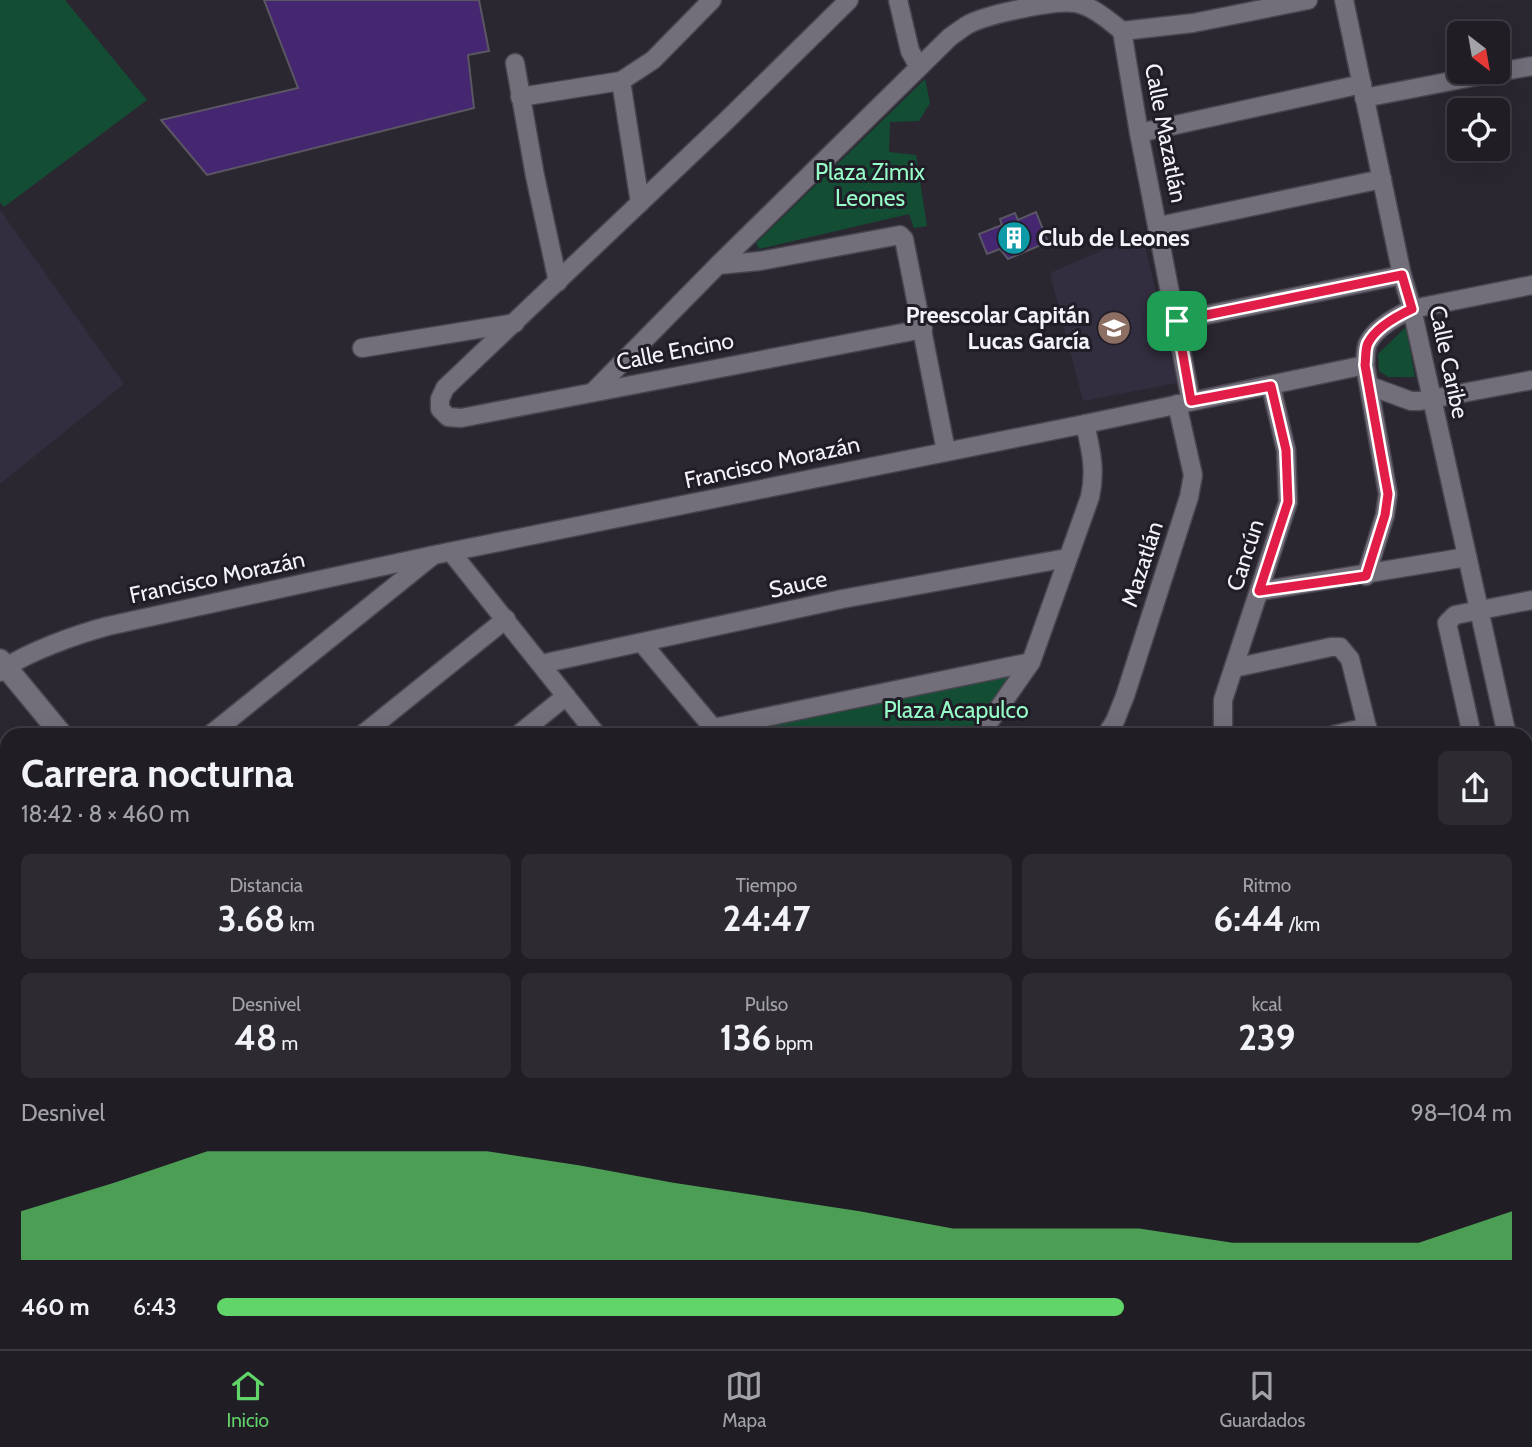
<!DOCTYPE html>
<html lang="es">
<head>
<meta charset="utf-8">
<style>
  body { margin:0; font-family:Cabin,sans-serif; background:#2d2a32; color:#f1f3f6; height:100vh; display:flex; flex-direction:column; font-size:26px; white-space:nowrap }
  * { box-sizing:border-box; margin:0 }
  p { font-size:23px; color:#a2a2a7 }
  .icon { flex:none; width:38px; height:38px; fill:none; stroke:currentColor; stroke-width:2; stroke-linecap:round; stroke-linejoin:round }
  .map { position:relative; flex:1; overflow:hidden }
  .drawer { position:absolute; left:0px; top:728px; width:1533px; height:621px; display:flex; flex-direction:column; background:#201d25; border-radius:21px 21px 0 0; box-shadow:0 7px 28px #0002,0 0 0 2px #3d3b42 }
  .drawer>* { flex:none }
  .needle { width:46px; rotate:149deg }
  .controls { position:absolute; left:1447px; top:21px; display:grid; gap:14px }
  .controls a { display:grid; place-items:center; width:63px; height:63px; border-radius:10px; background:#201d25; box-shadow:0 7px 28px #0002,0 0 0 2px #3d3b42; font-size:35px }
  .pin { position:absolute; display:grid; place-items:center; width:60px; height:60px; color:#fff; margin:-30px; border-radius:14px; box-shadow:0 4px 10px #0006 }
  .round { display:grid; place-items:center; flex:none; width:74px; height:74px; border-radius:10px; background:#2d2a32 }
  .overview { display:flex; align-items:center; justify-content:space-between; height:119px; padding:0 21px }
  h1 { font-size:38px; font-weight:800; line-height:52px }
  .stats { display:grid; grid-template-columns:repeat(3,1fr); gap:10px; height:119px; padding:7px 21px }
  .stats div { display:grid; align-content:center; border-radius:10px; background:#2d2a32; text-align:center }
  .stats b { font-size:35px; font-weight:800 }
  .stats small { font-size:19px; font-weight:400 }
  .stats p { font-size:19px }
  .chart { height:196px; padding:14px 21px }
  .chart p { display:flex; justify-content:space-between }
  .chart svg { width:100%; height:126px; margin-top:7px; fill:#61d56a; opacity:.7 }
  ul { padding:0 21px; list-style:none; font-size:23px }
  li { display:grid; grid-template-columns:112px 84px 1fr; align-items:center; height:52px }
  li i { height:18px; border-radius:9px; background:#61d56a }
  .tabs { display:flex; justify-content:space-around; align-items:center; height:98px; border-top:2px solid #3d3b42; background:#201d25; font-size:19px; color:#a2a2a7 }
  .tabs a { display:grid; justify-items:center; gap:4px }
  .tabs .active { color:#61d56a }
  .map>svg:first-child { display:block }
</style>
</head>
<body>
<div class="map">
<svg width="1532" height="1349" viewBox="0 0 1532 1349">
  <rect width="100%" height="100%" fill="#2a2731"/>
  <g fill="#332e3f">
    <polygon points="0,210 124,384 0,484"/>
    <polygon points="1142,233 1177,383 1083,401 1050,273"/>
  </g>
  <g fill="#134e34">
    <polygon points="0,0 65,0 147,100 4,207 0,202"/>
    <polygon points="925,79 930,103 919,121 890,122 889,152 916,155 927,226 914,228 909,214 759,249 756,243"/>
    <polygon points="1406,327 1415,377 1388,377 1379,371 1378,354"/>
    <polygon points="1013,675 969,735 735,735 731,730"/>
    <polygon points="1126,1342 1367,1342 1369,1349 1128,1349"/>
  </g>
  <g fill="#452670" stroke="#5a5763" stroke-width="2">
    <polygon points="264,0 479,0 489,51 468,55 474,108 207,175 161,120 298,88"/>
    <polygon points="1036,212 1048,242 1008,259 1000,249 987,254 979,234 1002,225 1000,219 1015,213 1018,220"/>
  </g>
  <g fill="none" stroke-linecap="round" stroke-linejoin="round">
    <g stroke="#49454f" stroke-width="21">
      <g id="street">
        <polyline points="849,0 725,122 445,388 440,399 440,409 448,417 461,418 923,329"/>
        <polyline points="898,0 910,51 919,67"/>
        <polyline points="1344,0 1402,275 1412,309 1507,735"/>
        <polyline points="1122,31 1193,23 1308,0"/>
        <polyline points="515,63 535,176 558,282"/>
        <polyline points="1498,72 1532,66"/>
        <polyline points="621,81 640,203"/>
        <polyline points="520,97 621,81 653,60 712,0"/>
        <polyline points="1364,98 1498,72"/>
        <polyline points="1139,133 1362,84"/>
        <polyline points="1159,226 1382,179"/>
        <polyline points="718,265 760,261 900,235 904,239 946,451"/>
        <polyline points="1177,321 1402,275"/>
        <polyline points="362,348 515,323"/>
        <polyline points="1365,365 1388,494 1385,515 1366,576"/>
        <polyline points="1370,386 1411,401 1420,401 1532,380"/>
        <path d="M593 392 718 265 950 37C956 33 962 28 969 24 989 14 1054 0 1076 3 1094 7 1108 20 1122 31L1139 133 1191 401"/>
        <polyline points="451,552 597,735"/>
        <polyline points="1260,591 1467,557"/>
        <polyline points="642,643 719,735"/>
        <polyline points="541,664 842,599 1067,558"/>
        <polyline points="1234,668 1331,647 1340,647 1350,659 1369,735"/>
        <path d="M0 672C23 653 78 634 108 626L434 555 1085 424 1365 365C1366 359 1365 349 1368 343 1376 327 1397 316 1412 309L1532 285"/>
        <polyline points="713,728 1031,662"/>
        <polyline points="210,735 431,557"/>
        <polyline points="362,735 506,619"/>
        <polyline points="518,735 566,696"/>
        <path d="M980 735 1031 662 1090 497C1096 471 1091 450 1085 424"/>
        <polyline points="1106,735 1115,721 1125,696 1189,497 1193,475 1177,404"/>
        <polyline points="1223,735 1223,700 1288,502 1286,450 1271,386"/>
        <polyline points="1334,735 1367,727"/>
        <polyline points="1472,735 1447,623 1455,615 1532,600"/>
        <polyline points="1526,822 1532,856"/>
        <polyline points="1526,987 1532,986"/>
        <polyline points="1526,1047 1532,1046"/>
        <polyline points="0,1074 7,1083"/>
        <polyline points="0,1143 7,1139"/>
        <polyline points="1526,1262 1532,1261"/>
        <polyline points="219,1342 224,1349"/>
        <polyline points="843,1342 845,1349"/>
        <polyline points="1104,1342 1105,1349"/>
        <polyline points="1386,1342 1388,1349"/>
        <polyline points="120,1349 130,1342"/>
        <polyline points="619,1349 628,1342"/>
        <polyline points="791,1349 805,1342"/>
      </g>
    </g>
    <g stroke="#49454f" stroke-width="24">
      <g id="secondary">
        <polyline points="0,660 62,735"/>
        <polyline points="551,1342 556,1349"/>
      </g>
    </g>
    <use href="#street" stroke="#726f7b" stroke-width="18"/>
    <use href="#secondary" stroke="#726f7b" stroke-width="21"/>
  </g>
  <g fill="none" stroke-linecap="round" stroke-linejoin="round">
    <g stroke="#fff" stroke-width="14">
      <path id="route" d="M1402 275 1412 309C1397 316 1376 327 1368 343 1365 349 1366 359 1365 365L1388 494 1385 515 1366 576 1259 591 1288 502 1286 450 1271 386 1191 401 1177 321Z"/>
    </g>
    <use href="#route" stroke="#e11d48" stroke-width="9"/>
  </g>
  <defs>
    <g id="building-disc" transform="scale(1.75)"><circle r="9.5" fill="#0f9aa8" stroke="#201d27"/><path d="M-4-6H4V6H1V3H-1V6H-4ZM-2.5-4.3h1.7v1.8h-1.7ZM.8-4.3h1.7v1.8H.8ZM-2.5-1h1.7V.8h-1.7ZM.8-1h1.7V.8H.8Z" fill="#fff"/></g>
    <g id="school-disc" transform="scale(1.75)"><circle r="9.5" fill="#8d6e63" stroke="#201d27"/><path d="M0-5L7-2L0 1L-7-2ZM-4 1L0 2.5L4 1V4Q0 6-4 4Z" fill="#fff"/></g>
  </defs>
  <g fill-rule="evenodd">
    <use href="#building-disc" x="1014" y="238"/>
    <use href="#school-disc" x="1114" y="328"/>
  </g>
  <g text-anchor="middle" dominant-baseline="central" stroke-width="6" stroke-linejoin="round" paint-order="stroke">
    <g font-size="23" fill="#f4f2fa" stroke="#201d27">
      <text transform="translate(1166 133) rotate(79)">Calle Mazatlán</text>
      <text transform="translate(675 351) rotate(-11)">Calle Encino</text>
      <text transform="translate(1449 362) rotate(78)">Calle Caribe</text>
      <text transform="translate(772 462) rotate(-12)">Francisco Morazán</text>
      <text transform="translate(1245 555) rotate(-72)">Cancún</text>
      <text transform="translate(1142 564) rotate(-72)">Mazatlán</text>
      <text transform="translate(217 577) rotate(-12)">Francisco Morazán</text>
      <text transform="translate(798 584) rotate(-12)">Sauce</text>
    </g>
    <g font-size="23" fill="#97fdc8" stroke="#201d27">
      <text x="870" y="172">Plaza Zimix<tspan x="870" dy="26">Leones</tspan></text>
      <text x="956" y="710">Plaza Acapulco</text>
    </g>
    <g font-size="23" font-weight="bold" fill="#f4f2fa" stroke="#201d27" text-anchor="start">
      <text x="1038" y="238">Club de Leones</text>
      <text x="1090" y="315" text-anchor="end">Preescolar Capitán<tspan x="1090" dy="26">Lucas García</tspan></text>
    </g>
  </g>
</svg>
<div class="controls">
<a><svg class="needle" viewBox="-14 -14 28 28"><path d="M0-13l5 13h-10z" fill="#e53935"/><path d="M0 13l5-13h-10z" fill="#a2a2a7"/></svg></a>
<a><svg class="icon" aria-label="locate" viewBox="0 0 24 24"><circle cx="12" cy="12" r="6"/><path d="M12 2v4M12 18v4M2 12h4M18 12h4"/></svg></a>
</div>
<div class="pin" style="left:1177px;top:321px;background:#1e9e55"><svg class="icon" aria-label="arrive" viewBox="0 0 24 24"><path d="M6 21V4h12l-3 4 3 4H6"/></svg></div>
<section class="drawer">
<div class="overview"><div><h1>Carrera nocturna</h1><p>18:42 · 8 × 460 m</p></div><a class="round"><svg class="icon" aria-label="share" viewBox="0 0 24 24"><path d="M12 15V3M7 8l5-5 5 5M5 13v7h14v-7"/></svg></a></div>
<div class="stats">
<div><p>Distancia</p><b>3.68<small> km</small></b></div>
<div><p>Tiempo</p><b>24:47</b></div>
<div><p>Ritmo</p><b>6:44<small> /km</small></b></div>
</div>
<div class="stats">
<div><p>Desnivel</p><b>48<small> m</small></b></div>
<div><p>Pulso</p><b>136<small> bpm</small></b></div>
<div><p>kcal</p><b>239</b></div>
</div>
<div class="chart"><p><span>Desnivel</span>98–104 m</p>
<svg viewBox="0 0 160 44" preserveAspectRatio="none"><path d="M0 44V27L10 17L20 6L30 6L40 6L50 6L60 11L70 17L80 22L90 27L100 33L110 33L120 33L130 38L140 38L150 38L160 27V44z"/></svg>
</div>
<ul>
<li><b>460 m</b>6:43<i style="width:70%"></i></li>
</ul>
</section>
</div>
<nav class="tabs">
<a class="active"><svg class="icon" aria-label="home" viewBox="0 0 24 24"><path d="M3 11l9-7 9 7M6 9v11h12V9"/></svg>Inicio</a>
<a><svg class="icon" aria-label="map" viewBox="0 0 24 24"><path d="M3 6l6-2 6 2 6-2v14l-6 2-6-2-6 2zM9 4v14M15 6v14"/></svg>Mapa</a>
<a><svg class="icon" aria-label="saved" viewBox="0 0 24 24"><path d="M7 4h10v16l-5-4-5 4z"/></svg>Guardados</a>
</nav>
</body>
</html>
